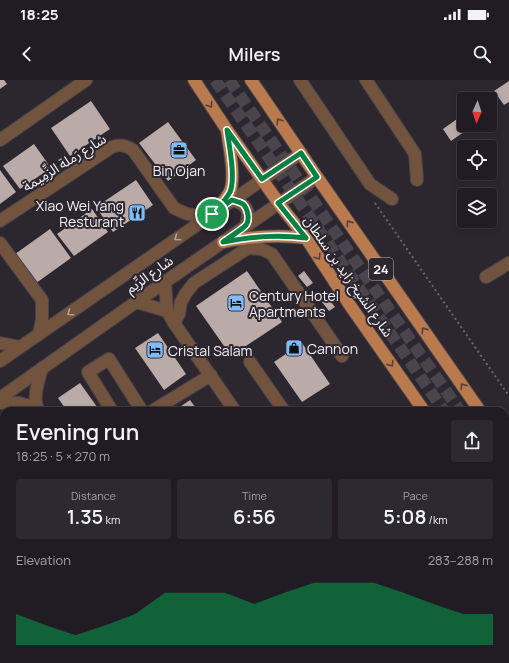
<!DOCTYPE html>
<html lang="en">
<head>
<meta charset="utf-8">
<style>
  body { margin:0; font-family:Manrope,"Noto Sans Arabic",sans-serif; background:#2d2930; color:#f1f3f6; height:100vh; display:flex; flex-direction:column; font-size:15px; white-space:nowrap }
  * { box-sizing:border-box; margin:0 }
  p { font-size:13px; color:#a2a1a6 }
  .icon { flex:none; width:22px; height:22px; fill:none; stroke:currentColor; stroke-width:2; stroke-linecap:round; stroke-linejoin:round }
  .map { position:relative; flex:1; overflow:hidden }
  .panel { position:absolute; left:0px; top:327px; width:509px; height:256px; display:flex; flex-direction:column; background:#211c23; border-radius:12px 12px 0 0; box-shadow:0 2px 6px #0003,0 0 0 1px #3e3a41 }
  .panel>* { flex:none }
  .needle { width:26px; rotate:183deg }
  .controls { position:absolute; left:457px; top:12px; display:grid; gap:8px }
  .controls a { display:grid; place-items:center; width:40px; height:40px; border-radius:4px; background:#211c23; box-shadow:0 2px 6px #0003,0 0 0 1px #3e3a41; font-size:20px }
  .pin { position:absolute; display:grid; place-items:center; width:34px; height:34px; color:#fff; margin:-17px; border:2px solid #fff; border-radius:50%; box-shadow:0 1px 4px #0007 }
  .round { display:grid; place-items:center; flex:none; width:42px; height:42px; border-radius:4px; background:#2d2930 }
  .headline { display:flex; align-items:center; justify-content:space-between; height:68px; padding:0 16px }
  h1 { font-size:22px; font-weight:600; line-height:30px }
  .figures { display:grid; grid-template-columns:repeat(3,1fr); gap:6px; height:68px; padding:4px 16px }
  .figures div { display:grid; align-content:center; border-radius:4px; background:#2d2930; text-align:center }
  .figures b { font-size:20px; font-weight:600 }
  .figures small { font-size:11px; font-weight:400 }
  .figures p { font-size:11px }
  .chart { height:112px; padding:8px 16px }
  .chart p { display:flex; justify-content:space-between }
  .chart svg { width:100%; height:72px; margin-top:4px; fill:#0b8043; opacity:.7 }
  .status { display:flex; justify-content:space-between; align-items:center; height:28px; padding:0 20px; background:#211c23; direction:ltr }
  .status svg { height:11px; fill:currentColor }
  header { display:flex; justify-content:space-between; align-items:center; height:52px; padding:0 16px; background:#211c23; font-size:18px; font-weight:600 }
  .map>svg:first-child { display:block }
</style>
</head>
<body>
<div class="status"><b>18:25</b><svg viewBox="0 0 49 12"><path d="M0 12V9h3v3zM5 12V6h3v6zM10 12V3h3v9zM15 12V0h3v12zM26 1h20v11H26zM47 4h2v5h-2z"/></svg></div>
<header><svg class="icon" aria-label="back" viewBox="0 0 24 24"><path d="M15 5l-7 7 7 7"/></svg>Milers<svg class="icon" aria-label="search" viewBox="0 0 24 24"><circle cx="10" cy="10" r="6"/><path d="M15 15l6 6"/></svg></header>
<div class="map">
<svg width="509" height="583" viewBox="0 0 509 583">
  <rect width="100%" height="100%" fill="#2c262f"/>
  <g fill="#baaaa8">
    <polygon points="0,0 4,0 7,4 0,9"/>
    <polygon points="509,1 509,22 504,25 494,11"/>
    <polygon points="91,21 110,49 70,76 51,48"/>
    <polygon points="464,34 464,45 474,45 451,61 443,49"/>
    <polygon points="168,42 196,80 168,101 139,63"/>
    <polygon points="34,64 51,88 20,109 3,86"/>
    <polygon points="0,90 16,112 0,124"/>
    <polygon points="136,100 153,125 113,152 96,127"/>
    <polygon points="92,129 108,152 74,176 57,154"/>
    <polygon points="50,149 71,178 32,206 11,177"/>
    <polygon points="247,191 282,242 231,276 196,226"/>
    <polygon points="304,191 313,203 307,207 298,196"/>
    <polygon points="328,218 335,227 329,231 322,222"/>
    <polygon points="158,253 186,294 164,310 135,268"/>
    <polygon points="302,263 330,304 302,322 274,282"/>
    <polygon points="80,303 100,331 67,331 58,318"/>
    <polygon points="190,320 198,331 174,331"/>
    <polygon points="0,383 4,389 4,421 0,423"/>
    <polygon points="4,454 4,466 0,461 0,457"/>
    <polygon points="0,480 4,485 4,493 0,496"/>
    <polygon points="505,556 509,561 509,583 456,583 453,579 505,579"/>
    <polygon points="12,579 97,579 98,583 12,583"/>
    <polygon points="140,579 172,579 166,583 143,583"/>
    <polygon points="231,579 273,579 276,583 234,583"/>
    <polygon points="377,579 387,579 390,583 371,583"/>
  </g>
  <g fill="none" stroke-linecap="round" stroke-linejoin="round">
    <g stroke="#4a444d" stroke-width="12" stroke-dasharray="12 6" stroke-linecap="butt">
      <polyline points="215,0 444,331"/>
      <polyline points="229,0 460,331"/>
      <polyline points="505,395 509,401"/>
      <polyline points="505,419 509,424"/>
    </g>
    <g stroke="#48424b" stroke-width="14">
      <g id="minor">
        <polyline points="300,0 370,104 392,119"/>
        <polyline points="366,0 415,74 417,100"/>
        <polyline points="0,60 86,0"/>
        <path d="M232 120C246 124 251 130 246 145"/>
        <path d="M0 141 112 67C120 64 126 65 133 70L174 128 187 134 195 135 211 134"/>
        <polyline points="0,163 42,220 42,240 39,254"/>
        <polyline points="486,197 509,183"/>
        <polyline points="165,202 167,231 174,243 235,331"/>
        <polyline points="136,222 167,231"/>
        <polyline points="174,243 179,234 181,222 186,213 194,203 248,168 261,169 272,174 342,276"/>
        <polyline points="0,263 20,267"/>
        <polyline points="0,281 301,73"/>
        <polyline points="250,282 284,331"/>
        <polyline points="0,318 136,222 317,97"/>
        <polyline points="0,323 19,323 37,328"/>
        <path d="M39 331C31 320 39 299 42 288"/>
        <polyline points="112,331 88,292 109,279 142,331"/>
        <polyline points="152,331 211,295"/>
        <polyline points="0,434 4,431"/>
        <polyline points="0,523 4,521"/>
        <polyline points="211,579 214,583"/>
        <polyline points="321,579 324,583"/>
        <polyline points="407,579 409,583"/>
        <polyline points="339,583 345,579"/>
      </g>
    </g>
    <g stroke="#48424b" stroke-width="14">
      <g id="major">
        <polyline points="194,0 227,50 283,129 306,158 349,224 424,331"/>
        <polyline points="251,0 317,97 480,331"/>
        <path d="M212 134C218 127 226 120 230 111 236 97 229 67 227 51"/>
        <path d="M223 162C252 157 276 154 306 158"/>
        <polyline points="505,367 509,373"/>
        <polyline points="505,446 509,452"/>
      </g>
    </g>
    <polyline stroke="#6b656e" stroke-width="2" stroke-dasharray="2 3" stroke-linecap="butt" points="375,123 509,316"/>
    <use href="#minor" stroke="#72533d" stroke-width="12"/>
    <use href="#major" stroke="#b97b4d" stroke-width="12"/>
  </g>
  <defs><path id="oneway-chevron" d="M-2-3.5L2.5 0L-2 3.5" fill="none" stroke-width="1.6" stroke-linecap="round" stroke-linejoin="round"/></defs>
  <g stroke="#564038">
    <use href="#oneway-chevron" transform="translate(210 25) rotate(56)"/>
    <use href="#oneway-chevron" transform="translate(279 41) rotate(-124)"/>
    <use href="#oneway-chevron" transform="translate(349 143) rotate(-125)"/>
    <use href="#oneway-chevron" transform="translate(318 177) rotate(57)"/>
    <use href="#oneway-chevron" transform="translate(424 250) rotate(-125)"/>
    <use href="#oneway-chevron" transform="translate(391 284) rotate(55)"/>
    <use href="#oneway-chevron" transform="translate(463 306) rotate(-125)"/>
  </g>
  <g stroke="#b3a29a">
    <use href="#oneway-chevron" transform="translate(177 158) rotate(145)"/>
    <use href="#oneway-chevron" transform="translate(70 233) rotate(145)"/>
  </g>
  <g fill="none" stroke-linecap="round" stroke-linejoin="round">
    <g stroke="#fff" stroke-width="8">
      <path id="route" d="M227 50 262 99 301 73 317 97 278 123 306 158C276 154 252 157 223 162 227 159 244 148 246 145 250 140 248 129 243 124 240 122 235 121 232 120L212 134C218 127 226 120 230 112 236 98 229 65 227 50Z"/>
    </g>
    <use href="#route" stroke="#0b8043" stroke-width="5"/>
  </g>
  <defs>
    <g id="office-square" transform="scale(0.9)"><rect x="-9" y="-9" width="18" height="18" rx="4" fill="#7ebdf9" stroke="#2c262f"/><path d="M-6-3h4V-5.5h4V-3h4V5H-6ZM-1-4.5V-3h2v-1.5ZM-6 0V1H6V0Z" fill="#111"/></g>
    <g id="restaurant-square" transform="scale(0.9)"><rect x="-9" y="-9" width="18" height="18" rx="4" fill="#7ebdf9" stroke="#2c262f"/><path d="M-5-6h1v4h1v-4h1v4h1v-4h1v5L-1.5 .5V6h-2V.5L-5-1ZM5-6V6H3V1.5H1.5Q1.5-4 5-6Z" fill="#111"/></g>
    <g id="hotel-square" transform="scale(0.9)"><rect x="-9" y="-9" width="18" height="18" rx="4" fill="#7ebdf9" stroke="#2c262f"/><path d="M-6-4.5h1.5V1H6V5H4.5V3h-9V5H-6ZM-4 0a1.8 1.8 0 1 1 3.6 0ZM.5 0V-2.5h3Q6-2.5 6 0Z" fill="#111"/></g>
    <g id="shop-square" transform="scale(0.9)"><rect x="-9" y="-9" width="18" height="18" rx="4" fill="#7ebdf9" stroke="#2c262f"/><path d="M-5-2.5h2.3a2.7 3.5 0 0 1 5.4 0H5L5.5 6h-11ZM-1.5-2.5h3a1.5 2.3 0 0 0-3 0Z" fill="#111"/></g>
  </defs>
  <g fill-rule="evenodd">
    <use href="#office-square" x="179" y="70"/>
    <use href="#restaurant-square" x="137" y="133"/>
    <use href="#hotel-square" x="236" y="223"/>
    <use href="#shop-square" x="294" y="268"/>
    <use href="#hotel-square" x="155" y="270"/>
  </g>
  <g text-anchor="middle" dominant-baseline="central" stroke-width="4" stroke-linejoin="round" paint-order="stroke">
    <rect fill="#2c262f" stroke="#b8b3ba" stroke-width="1" x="369" y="178" width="24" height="22" rx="3"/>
    <g font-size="13" font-weight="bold" fill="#f4f0f6">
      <text x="381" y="189">24</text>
    </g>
    <g font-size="14" fill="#f4f0f6" stroke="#2c262f">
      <text transform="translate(64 82) rotate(-32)">شارع رَملة الزِّمِيمة</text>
      <text transform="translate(149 194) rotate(-35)">شارع الرِّيم</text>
      <text transform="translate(349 196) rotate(55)">شارع الشيخ زايد بن سلطان</text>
    </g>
    <g font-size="14" fill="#f4f0f6" stroke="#2c262f" text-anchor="start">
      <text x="179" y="90" text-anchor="middle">Bin Ojan</text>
      <text x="124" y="125" text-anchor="end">Xiao Wei Yang<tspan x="124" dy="16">Resturant</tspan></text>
      <text x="249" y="215">Century Hotel<tspan x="249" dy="16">Apartments</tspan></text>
      <text x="307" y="268">Cannon</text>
      <text x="168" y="270">Cristal Salam</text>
    </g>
  </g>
</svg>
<div class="controls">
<a><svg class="needle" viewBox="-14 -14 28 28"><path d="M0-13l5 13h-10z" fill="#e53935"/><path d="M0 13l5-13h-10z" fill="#a2a1a6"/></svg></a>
<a><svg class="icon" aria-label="locate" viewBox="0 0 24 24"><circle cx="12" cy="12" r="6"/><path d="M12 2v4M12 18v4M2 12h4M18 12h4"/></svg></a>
<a><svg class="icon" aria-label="layers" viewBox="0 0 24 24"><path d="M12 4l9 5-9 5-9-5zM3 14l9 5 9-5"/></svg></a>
</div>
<div class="pin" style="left:212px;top:134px;background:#1e9e55"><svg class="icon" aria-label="arrive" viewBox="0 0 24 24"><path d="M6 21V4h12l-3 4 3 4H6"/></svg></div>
<section class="panel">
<div class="headline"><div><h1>Evening run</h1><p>18:25 · 5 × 270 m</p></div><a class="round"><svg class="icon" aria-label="share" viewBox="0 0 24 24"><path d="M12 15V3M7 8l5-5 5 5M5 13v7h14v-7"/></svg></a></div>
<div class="figures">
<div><p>Distance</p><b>1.35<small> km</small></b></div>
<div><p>Time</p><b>6:56</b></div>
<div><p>Pace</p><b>5:08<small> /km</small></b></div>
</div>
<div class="chart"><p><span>Elevation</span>283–288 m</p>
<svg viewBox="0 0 160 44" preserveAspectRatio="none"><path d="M0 44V25L10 32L20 38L30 32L40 25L50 12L60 12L70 12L80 19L90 12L100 6L110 6L120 6L130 12L140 19L150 25L160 25V44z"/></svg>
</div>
</section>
</div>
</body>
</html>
